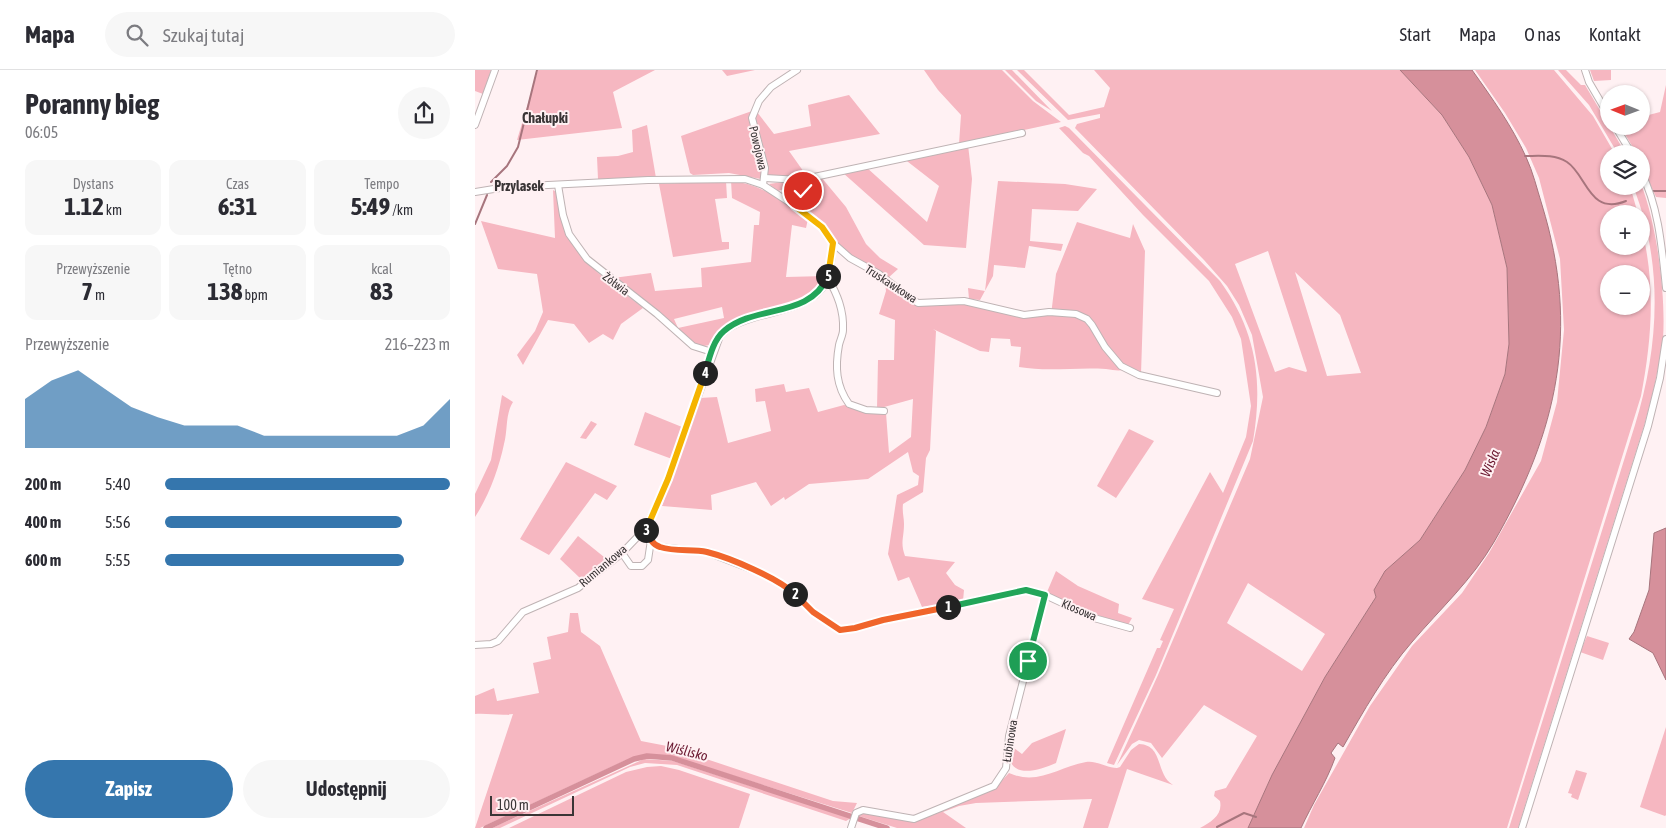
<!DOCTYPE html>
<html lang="pl">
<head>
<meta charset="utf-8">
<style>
  body { margin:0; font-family:"Asap Condensed",sans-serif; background:#f7f7f7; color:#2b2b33; height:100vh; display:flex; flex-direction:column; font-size:19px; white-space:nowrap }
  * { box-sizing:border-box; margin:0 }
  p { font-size:16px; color:#7c7c81 }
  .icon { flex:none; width:28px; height:28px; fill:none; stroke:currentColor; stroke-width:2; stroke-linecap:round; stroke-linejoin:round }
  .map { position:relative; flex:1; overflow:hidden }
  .drawer { display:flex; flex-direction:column; background:#fff; width:475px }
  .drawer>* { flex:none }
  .needle { width:32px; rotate:271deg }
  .controls { position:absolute; left:1125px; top:15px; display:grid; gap:10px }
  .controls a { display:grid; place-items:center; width:50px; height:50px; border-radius:50%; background:#fff; box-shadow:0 1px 4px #0004; font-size:25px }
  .scale { position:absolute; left:15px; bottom:12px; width:84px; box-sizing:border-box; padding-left:5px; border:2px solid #3a3536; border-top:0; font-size:14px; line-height:18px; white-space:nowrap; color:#3a3536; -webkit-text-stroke:4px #fff1f3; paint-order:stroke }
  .pin { position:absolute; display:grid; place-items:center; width:42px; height:42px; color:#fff; margin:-21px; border:2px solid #fff; border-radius:50%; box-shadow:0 1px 5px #0007 }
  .km { position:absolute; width:25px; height:25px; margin:-12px; border-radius:50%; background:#222; color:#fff; font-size:14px; line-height:25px; text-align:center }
  .round { display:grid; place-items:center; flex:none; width:52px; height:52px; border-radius:26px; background:#f7f7f7 }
  .headline { display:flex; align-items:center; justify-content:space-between; height:85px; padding:0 25px }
  h1 { font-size:28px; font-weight:700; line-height:38px }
  .metrics { display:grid; grid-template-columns:repeat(3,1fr); gap:8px; height:85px; padding:5px 25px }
  .metrics div { display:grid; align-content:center; border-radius:12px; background:#f7f7f7; text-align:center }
  .metrics b { font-size:25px; font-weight:700 }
  .metrics small { font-size:14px; font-weight:400 }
  .metrics p { font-size:14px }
  .chart { height:140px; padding:10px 25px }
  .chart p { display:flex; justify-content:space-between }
  .chart svg { width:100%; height:90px; margin-top:5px; fill:#3576ad; opacity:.7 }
  .button { display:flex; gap:10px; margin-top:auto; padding:10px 25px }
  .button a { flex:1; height:58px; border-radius:30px; background:#3576ad; color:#fff; font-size:20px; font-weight:700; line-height:58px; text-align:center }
  .button a+a { background:#f7f7f7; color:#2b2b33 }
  ul { padding:0 25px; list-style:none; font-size:16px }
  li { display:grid; grid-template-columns:80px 60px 1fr; align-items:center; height:38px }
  li i { height:12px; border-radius:6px; background:#3576ad }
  header { display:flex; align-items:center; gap:30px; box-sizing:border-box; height:70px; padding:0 25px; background:#fff; border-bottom:1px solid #e1e1e2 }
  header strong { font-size:24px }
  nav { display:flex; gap:28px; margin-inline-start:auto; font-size:18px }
  .search { width:350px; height:45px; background:#f7f7f7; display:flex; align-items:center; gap:12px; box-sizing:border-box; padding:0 18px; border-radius:28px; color:#7c7c81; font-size:19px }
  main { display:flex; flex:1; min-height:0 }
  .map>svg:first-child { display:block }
</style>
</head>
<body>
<header>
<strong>Mapa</strong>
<div class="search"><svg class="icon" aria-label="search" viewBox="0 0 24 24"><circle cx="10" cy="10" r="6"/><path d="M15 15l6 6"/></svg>Szukaj tutaj</div>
<nav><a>Start</a><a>Mapa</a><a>O nas</a><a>Kontakt</a></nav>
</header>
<main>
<section class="drawer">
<div class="headline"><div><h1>Poranny bieg</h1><p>06:05</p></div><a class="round"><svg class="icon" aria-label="share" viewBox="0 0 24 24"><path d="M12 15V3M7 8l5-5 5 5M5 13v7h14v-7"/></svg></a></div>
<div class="metrics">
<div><p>Dystans</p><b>1.12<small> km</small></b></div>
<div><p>Czas</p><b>6:31</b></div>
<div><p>Tempo</p><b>5:49<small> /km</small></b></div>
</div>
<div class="metrics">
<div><p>Przewyższenie</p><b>7<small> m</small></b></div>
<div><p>Tętno</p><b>138<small> bpm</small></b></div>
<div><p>kcal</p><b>83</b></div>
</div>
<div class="chart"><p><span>Przewyższenie</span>216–223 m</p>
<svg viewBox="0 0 160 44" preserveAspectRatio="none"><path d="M0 44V20L10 11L20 6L30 15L40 24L50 29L60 33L70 33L80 33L90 38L100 38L110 38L120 38L130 38L140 38L150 33L160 20V44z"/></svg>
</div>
<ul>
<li><b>200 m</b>5:40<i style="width:100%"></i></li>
<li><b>400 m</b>5:56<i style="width:83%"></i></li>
<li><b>600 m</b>5:55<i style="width:84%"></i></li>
</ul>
<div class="button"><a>Zapisz</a><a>Udostępnij</a></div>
</section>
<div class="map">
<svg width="1191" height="758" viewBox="0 0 1191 758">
  <rect width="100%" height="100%" fill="#fff1f3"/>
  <g fill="#f6b7c1" fill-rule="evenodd">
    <polygon points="0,0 16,0 8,24 0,21"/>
    <polygon points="63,0 180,0 138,22 147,58 42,70"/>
    <polygon points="247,0 280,0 252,6"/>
    <polygon points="449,0 527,0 558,31 586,52 484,74 486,45 463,20"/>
    <polygon points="530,0 537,0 577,41 561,31"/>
    <path d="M542 0H549L594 45 629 37 635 18 619 0H925L967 45 994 87 1017 135 1032 198 1034 274 1030 304 1011 357 990 400 945 470 910 501 901 527 850 607 797 705 773 758H725C736 752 748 745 745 731L739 726 740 721 751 718 782 666 729 635 687 688 676 673 664 670 657 674 642 695 683 605 775 389 788 327 777 265 764 235 752 216 729 190 600 58 602 54 625 48V44L593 50ZM793 181 832 301 831 302 814 297 800 302 760 194ZM820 202 865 245 886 303 852 306ZM773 513 850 564 827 601 752 553Z"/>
    <path d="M1000 0H1079L1118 46 1140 84H1134V116H1155L1163 144H1134V176H1166V156C1181 213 1177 269 1166 326L1032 758H829L839 735 895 636 937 576 987 523 1014 483 1066 391 1082 332 1089 260 1085 189 1064 108 1051 78 1030 43ZM1134 204H1166V236H1134Z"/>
    <polygon points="1083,0 1091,0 1106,15 1110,15 1151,84 1143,84 1114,35"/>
    <polygon points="1115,0 1136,0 1136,10 1119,11"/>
    <polygon points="1191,15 1191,128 1181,127 1166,95 1164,79 1159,79 1145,56 1166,56 1166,47 1185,42"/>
    <polygon points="374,25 405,64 314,81 331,105 293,107 279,49 282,42 299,64 336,56 333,35"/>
    <path d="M277 41C276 46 275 52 276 57 278 74 292 92 286 109L254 103 218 105 215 103 206 66Z"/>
    <polygon points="172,55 181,108 123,109 122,87 143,86 158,82 157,60"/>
    <path d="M590 56 594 58 745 211C782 262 788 312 778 371L681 605 639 695 632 693 682 578H685L688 571 685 570 699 539 667 529 735 402 748 423 771 367 776 336 766 269 757 247 734 211 668 145 614 86 608 83 584 58Z"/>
    <polygon points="493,75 497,109 491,178 449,175 367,102 391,97 452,152 464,116 428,88"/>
    <polygon points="346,107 371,137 391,174 405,188 423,199 413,208 367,180 359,172 357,165 348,153 326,135 331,122 329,110"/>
    <polygon points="251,111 252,128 240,129 247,172 254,172 254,179 198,187 184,114"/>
    <path d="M256 111C286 114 309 131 333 149L331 158 317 155 311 207 350 206C344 211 342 220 336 224 300 247 259 234 235 275L222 277 138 208 176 203 180 221 227 217 226 198 276 192 279 155H284L285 142 257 128ZM247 237 249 248 203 258 199 249Z"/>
    <polygon points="314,111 322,113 326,120 322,128 316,129 307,123 309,119 303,121 294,114"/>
    <polygon points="523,111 590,114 622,119 603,141 557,139 555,171 588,174 586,181 554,176 550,198 519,195 518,206 505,230 494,229 493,218 510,221"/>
    <path d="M1166 114C1182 155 1191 225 1188 269 1184 299 1177 327 1169 356L1043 758H1034L1160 355C1184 277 1189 194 1158 116H1166Z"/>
    <path d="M78 120 81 122C92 190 119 198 168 238L146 254 138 270 128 264 114 273 99 254 73 250 48 295 42 285 60 261 68 242 62 204 23 199 6 151 80 168Z"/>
    <path d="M602 152 655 168 658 154 670 181 666 304 654 298C645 302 640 300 631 299 601 297 573 302 544 297L546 277 536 276 535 269 516 268 514 282 505 281 458 259 461 261 455 380 451 388 448 422 428 434C427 442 429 447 429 454 429 468 425 472 430 486L480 492 471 503 480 515 489 520 488 531 447 537 434 507 423 511 413 484 422 425 443 415 444 406 438 402 433 382 393 409 334 414 310 430 309 427 296 436 281 412 236 425 237 440 187 436 225 328 242 327 253 373 296 361 290 331 281 332 280 319 309 314 311 322 334 318 343 342 369 335 411 343 414 383 436 367 438 329 402 339 403 290H419L420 250 404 244 411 221 410 212 443 234H496L576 245 581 204Z"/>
    <path d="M27 325 38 332C30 345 33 359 29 374 24 398 14 426 0 447V424L16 390Z"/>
    <polygon points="170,342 207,357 197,389 159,375"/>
    <polygon points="116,351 122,354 111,369 105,368"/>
    <polygon points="654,359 679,371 641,428 622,416"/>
    <polygon points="91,392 142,416 132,430 120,423 74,485 45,469"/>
    <polygon points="103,466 134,491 112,509 105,508 85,489"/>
    <polygon points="581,501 603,516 644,534 643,543 657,548 653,555 603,539 575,525 572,522"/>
    <path d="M95 543H103L106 562 125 576 166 671 192 676 358 731 382 733 377 743 196 686C179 684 165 685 149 691L5 758H0L38 644C26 646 13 643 0 644V626L19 618 22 631 64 623 58 593 76 589 72 567 93 562Z"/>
    <polygon points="1112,566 1134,573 1128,590 1105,582"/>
    <polygon points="1191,657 1191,745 1190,746 1165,737"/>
    <path d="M591 659 581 693C559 703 529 709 535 675L547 684 557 673Z"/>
    <path d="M664 674C689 675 680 704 698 715L652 699 633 758H608L617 729 501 733 484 736 468 742 491 758H422L384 746 387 742 435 751 518 720 534 703C563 716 583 697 611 692 621 690 632 698 642 698L645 697 656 680Z"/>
    <polygon points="169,689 198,691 376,748 371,751 202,695 170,693 155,697 25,758 17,758"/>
    <polygon points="186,696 204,700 275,724 264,758 34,758 151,702 172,697"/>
    <polygon points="1101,700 1112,703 1103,730 1096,727 1097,724 1093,723"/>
  </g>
  <g fill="#d6909b" stroke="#a7757d">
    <path d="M925 0H997C1017 28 1037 56 1051 87 1058 102 1062 119 1067 135 1105 259 1083 361 1019 472 997 510 965 539 937 572 910 603 888 642 868 677L863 673 856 683 860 688C851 713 837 734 826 758H773L797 705 850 607 901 527 899 520 910 501 945 470 990 400 1011 357 1030 304 1034 274 1032 198 1017 135 994 87 967 45Z"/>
    <polygon points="1191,458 1191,610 1178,583 1154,569 1159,562 1174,520 1179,463"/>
  </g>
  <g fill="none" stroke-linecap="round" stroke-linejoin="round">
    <g stroke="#a7757d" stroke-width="2">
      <path d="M1050 86C1064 86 1079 84 1092 92 1112 105 1114 146 1151 131"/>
      <polyline points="16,112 32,96 43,77 62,0"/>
      <polyline points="1178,121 1191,121"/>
      <polyline points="0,154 12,125"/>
      <polyline points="742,757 769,743 781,747"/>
    </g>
    <polyline stroke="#d6909b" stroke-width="5.5" points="11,758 159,689 172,686 197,688 412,758"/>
    <g stroke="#bfb3b4" stroke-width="8">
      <g id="minor">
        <polyline points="1110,0 1114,12 1134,46"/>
        <polyline points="0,55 20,0"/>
        <polyline points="1140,56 1157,84"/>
        <path d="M1166 102C1184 137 1187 179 1191 218"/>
        <polyline points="290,108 325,110 328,121 320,136"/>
        <polyline points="325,110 547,63"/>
        <polyline points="83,115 88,145 94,164 112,189 182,244 218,276 237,282"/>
        <polyline points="288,115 290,98 277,48 284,31 296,17 322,0"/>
        <polyline points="0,122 31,117 173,110 270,109 288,115 320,136 347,157 358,173 375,188 404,204 432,226 443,233 489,231 549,245 574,242 601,244 612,249 617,255 630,277 646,296 664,305 742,323"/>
        <path d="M353 208C362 224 369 240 368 260 368 265 365 270 364 275 360 297 361 316 374 334L391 340 409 341"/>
        <polyline points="171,458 173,467 184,477 232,482 284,502 312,517 338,542 365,560 380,558 408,550 551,520 570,525 619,548 655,558"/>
        <polyline points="147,483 156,496 167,496 173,490 176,470"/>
        <path d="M0 575 16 574 23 571 48 542 103 518 147 483 171 458 193 409 245 266C253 256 266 252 278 248 304 240 342 236 353 208 357 197 356 184 358 173"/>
        <polyline points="376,758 381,743 388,740 439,749 519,716 531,698 534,666 570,525"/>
        <polyline points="1047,758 1173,356 1185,308 1191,269"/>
      </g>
    </g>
    <use href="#minor" stroke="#fff" stroke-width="6"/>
  </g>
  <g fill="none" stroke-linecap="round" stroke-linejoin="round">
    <g stroke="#fff" stroke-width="10">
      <polyline id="split-1" points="473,537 551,520 570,525 553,591"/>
    </g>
    <g stroke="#fff" stroke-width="10">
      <polyline id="split-2" points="320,524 338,542 365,560 380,558 408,550 473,537"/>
    </g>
    <g stroke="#fff" stroke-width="10">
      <path id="split-3" d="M171 460C173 467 178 475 185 477 200 482 217 479 232 482 256 488 302 508 320 524"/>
    </g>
    <g stroke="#fff" stroke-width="10">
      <polyline id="split-4" points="171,460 193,409 230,303"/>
    </g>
    <g stroke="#fff" stroke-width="10">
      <path id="split-5" d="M230 303C234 289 238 270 249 261 280 234 335 249 353 206"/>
    </g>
    <g stroke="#fff" stroke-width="10">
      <polyline id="split-6" points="328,121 320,136 347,157 358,173 353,206"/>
    </g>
    <use href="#split-1" stroke="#22a559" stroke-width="6"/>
    <use href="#split-2" stroke="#f0652b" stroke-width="6"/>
    <use href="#split-3" stroke="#f0652b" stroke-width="6"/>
    <use href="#split-4" stroke="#f5b400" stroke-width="6"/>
    <use href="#split-5" stroke="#22a559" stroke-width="6"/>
    <use href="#split-6" stroke="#f5b400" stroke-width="6"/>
  </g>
  <g text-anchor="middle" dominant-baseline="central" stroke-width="4" stroke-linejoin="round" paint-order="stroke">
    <g font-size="12" fill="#3a3536" stroke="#fff1f3">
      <text transform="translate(283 78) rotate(77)">Powojowa</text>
      <text transform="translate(141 214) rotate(37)">Żółwia</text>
      <text transform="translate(416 214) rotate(33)">Truskawkowa</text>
      <text transform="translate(128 496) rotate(-40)">Rumiankowa</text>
      <text transform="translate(604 540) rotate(23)">Kłosowa</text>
      <text transform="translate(535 671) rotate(-81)">Łubinowa</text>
    </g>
    <g font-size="14" font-weight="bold" fill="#3a3536" stroke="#fff1f3">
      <text x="70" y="48">Chałupki</text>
      <text x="44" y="116">Przylasek</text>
    </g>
    <g font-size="14" font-style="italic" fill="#6b1830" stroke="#fff1f3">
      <text transform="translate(1015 393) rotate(-67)">Wisła</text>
      <text transform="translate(212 681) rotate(14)">Wiślisko</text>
    </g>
  </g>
</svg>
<div class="controls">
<a><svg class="needle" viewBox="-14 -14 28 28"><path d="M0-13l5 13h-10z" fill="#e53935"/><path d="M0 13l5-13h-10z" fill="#7c7c81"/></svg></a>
<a><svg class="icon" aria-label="layers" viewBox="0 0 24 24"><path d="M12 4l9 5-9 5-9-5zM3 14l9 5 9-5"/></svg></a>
<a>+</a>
<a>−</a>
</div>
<div class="scale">100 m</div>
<div class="pin" style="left:553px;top:591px;background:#1e9e55"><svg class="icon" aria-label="arrive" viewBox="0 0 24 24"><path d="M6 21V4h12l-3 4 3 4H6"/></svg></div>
<div class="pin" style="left:328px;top:121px;background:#d93025"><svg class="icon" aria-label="check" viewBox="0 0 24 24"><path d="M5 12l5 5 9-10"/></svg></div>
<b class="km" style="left:473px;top:537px">1</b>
<b class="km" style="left:320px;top:524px">2</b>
<b class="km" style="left:171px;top:460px">3</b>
<b class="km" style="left:230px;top:303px">4</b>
<b class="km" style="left:353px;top:206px">5</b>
</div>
</main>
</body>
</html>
